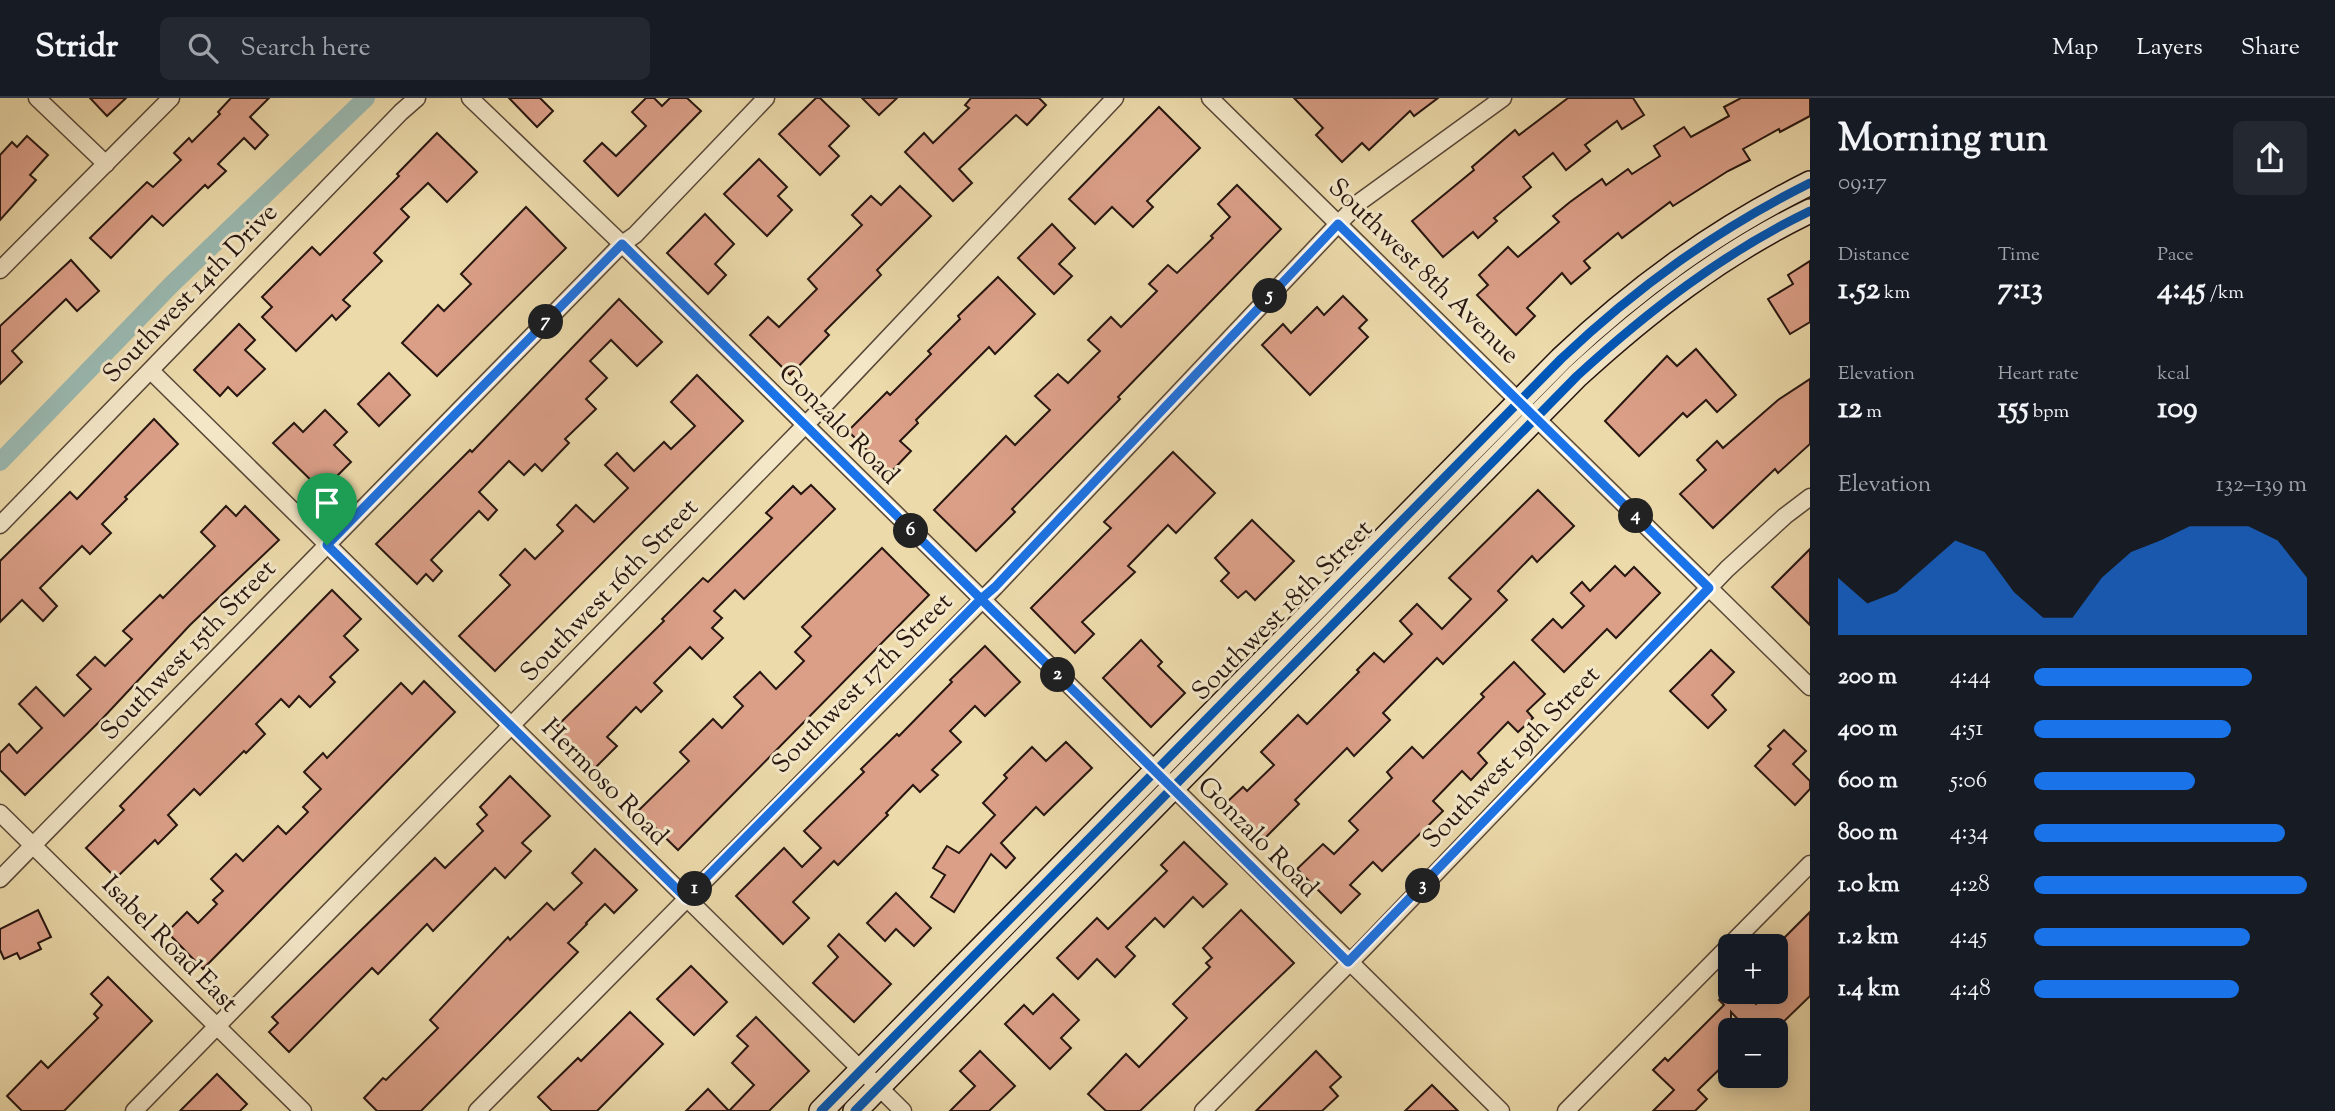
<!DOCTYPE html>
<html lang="en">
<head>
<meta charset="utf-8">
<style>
  body { margin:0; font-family:"Sorts Mill Goudy",serif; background:#242831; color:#f1f3f6; height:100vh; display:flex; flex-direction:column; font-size:26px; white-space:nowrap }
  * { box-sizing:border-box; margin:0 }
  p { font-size:23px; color:#9ea1a6 }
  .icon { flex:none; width:38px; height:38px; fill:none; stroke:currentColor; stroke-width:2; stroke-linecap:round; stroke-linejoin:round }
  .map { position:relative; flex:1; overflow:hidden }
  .sheet { display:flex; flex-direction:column; background:#171b24; width:525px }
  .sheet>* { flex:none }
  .controls { position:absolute; left:1718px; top:836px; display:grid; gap:14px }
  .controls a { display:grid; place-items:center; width:70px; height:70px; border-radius:10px; background:#171b24; box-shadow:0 4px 18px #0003; font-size:35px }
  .pin { position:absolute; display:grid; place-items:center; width:60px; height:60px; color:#fff; margin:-72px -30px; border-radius:50% 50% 50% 0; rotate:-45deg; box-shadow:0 0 7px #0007 }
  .pin .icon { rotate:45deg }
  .km { position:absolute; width:35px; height:35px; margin:-18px; border-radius:50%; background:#222; color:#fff; font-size:19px; line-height:35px; text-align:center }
  .round { display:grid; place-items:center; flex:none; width:74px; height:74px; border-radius:10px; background:#242831 }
  .summary { display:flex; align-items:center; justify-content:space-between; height:119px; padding:0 28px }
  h1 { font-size:38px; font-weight:700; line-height:52px }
  .metrics { display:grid; grid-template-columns:repeat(3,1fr); gap:10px; height:119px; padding:7px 28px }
  .metrics div { display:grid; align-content:center }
  .metrics b { font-size:30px; font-weight:700 }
  .metrics small { font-size:19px; font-weight:400 }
  .metrics p { font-size:19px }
  .chart { height:196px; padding:14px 28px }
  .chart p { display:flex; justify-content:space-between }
  .chart svg { width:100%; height:126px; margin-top:7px; fill:#1a73e8; opacity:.7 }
  ul { padding:0 28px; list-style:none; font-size:23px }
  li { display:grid; grid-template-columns:112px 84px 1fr; align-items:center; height:52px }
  li i { height:18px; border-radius:9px; background:#1a73e8 }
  header { display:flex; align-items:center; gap:42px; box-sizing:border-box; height:98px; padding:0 35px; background:#171b24; border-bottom:2px solid #363941 }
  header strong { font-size:33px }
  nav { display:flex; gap:38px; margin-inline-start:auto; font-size:24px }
  .search { width:490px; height:63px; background:#242831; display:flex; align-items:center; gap:18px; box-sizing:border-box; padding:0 24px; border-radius:10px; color:#9ea1a6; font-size:26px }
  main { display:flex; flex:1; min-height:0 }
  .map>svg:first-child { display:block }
</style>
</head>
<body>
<header>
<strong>Stridr</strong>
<div class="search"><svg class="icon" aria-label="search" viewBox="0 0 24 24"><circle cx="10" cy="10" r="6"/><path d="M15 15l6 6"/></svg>Search here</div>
<nav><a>Map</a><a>Layers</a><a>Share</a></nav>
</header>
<main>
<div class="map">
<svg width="1810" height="1013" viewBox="0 0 1810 1013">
  <rect width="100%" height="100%" fill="#ecdaab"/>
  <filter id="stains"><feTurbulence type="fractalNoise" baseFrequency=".00286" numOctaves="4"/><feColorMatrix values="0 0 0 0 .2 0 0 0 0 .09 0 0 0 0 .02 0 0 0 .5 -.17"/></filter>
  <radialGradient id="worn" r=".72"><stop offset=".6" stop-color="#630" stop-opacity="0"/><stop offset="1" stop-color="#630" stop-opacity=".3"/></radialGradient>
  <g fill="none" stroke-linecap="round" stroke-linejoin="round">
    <polyline stroke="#9ab9b1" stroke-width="18" points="0,364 171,187 366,0"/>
  </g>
  <g fill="#db9f88" stroke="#271610" stroke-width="2">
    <polygon points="90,0 126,0 107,18"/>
    <polygon points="231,0 269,0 250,19 268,37 255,51 244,40 218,66 226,73 208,90 205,87 163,128 152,118 111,160 90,140 147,84 153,89 181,62 174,55 189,40 192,44 220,16 218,14"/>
    <polygon points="509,0 540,0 553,13 537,29"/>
    <polygon points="646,0 654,0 662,8 670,0 687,0 701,13 618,98 584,63 602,45 616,58 646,28 632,14"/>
    <polygon points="816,0 820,0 849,28 829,48 839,58 820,77 779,36"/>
    <polygon points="862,0 897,0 879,17"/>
    <polygon points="971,0 1039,0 1046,7 1027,27 1016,17 959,71 972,85 953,103 905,54 924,35 933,45 969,10 965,7"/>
    <polygon points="1294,0 1438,0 1414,18 1410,13 1369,52 1362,45 1342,64 1316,37 1323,30"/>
    <polygon points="1568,0 1633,0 1644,17 1622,31 1617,23 1585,47 1590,53 1566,72 1553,55 1523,79 1531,89 1494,120 1497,123 1478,140 1473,134 1443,159 1412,123 1474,72 1472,69 1515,32 1519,37"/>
    <polygon points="1741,0 1810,0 1810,18 1780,34 1779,31 1743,51 1750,62 1728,73 1673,108 1670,104 1622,140 1618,135 1584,163 1590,170 1571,186 1562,175 1527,210 1535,218 1516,237 1477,197 1488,187 1479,177 1508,149 1518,159 1559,124 1553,118 1570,104 1602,81 1606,87 1628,71 1632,76 1660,58 1654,48 1684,29 1691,39 1729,18 1724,9"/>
    <polygon points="1159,9 1200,50 1147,103 1153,109 1133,129 1112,109 1095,126 1069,101"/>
    <polygon points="437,35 477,74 447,104 428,85 401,111 409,119 374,155 382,163 343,202 350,208 336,222 332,217 296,253 262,219 272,209 262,199 312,149 320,157 399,78 397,76"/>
    <polygon points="27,38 48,57 30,77 36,82 0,122 0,57 12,44 17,49"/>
    <polygon points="759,61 787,89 778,98 792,112 767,138 724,96"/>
    <polygon points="1237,87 1281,131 1118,299 1120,301 1012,411 1015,414 976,453 934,412 1006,338 1015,347 1050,312 1035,298 1058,276 1068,285 1100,253 1088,242 1111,219 1121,229 1157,193 1149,186 1168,167 1177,175 1213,140 1211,138 1230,119 1218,106"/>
    <polygon points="900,88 931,118 877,172 881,177 825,233 829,237 790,277 750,237 768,219 779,229 817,191 808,181 862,127 852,117 871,98 881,107"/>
    <polygon points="526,109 566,150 437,278 402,245 438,207 444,213 471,186 461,176"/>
    <polygon points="705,116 734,146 715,166 726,177 708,196 667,155"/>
    <polygon points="1052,126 1075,150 1059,166 1072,178 1054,196 1018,160"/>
    <polygon points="71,162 99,193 77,213 66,201 12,253 22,264 0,286 0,228"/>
    <polygon points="1810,163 1810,224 1790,236 1768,201 1793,186 1788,177"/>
    <polygon points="998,179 1035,216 995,256 989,249 916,322 918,325 900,343 911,353 890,375 848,333 887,294 890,297 931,256 928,253 960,221 958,218"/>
    <polygon points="1343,198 1367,222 1359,230 1368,239 1310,297 1262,247 1283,226 1291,235 1317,209 1324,217"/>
    <polygon points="619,201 662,244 637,268 611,242 590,263 607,280 586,301 596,311 565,341 569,345 542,373 535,366 524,377 509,363 479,394 497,412 488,422 479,413 431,462 442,473 433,483 426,476 417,486 376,446 470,352 472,354"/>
    <polygon points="239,226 255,242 245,252 265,271 237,298 228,289 220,298 194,272"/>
    <polygon points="1696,251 1736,297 1717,314 1706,302 1687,319 1683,315 1639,358 1605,323 1667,258 1677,268"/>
    <polygon points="389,275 410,297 379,328 358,306"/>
    <polygon points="697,277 743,323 495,573 459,538 510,487 500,477 525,451 535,461 563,433 557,427 576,407 594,424 628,390 605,367 617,355 634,373 664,344 671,351 695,328 671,304"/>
    <polygon points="1810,281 1810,346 1778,375 1775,371 1713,430 1680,396 1706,372 1697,362 1717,343 1723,350 1778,302"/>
    <polygon points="325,312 347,334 334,347 351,364 322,393 273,345 294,325 303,334"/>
    <polygon points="154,321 178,346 125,399 127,401 102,426 111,435 90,456 82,448 40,490 57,508 43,523 22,502 0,524 0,463 70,394 77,401"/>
    <polygon points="1173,354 1215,395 1176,435 1168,427 1128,468 1135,474 1082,524 1094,536 1075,555 1031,510 1111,430 1104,424"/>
    <polygon points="811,387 835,411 744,501 735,492 714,513 722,520 712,530 723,540 702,561 690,549 654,585 662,593 641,614 636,609 607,639 617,648 594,671 554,631 664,523 662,521 703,480 708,484 772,420 766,415 793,388 801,396"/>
    <polygon points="1538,392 1574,428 1537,464 1532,458 1498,493 1507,502 1443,566 1437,560 1383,615 1390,622 1354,658 1347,650 1295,702 1299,706 1264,741 1227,704 1243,689 1247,693 1274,667 1261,654 1298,617 1307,626 1359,574 1357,572 1374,555 1384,564 1412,536 1400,523 1417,506 1442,531 1471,501 1449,480"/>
    <polygon points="226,408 236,418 245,408 279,442 190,527 102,621 25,697 0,672 0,655 9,646 17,655 42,630 19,606 36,589 64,618 91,591 77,577 95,559 105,568 132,541 123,533 160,497 163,500 215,448 201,434"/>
    <polygon points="1252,422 1294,463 1255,502 1246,493 1238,500 1221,483 1229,475 1215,460"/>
    <polygon points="882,450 929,497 678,752 638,713 689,663 680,654 713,621 722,630 743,608 734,599 760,574 776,591 804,563 795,554 811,538 802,529"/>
    <polygon points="1810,451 1810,527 1772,489"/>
    <polygon points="1615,468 1625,478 1634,469 1660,495 1616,540 1607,531 1564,574 1532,542 1553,521 1562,530 1584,508 1571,495 1582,484 1590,493"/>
    <polygon points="332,492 361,521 344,538 358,552 330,579 335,584 310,609 299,598 289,609 281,601 256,626 265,636 246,655 244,653 200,697 194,691 168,717 177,727 158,746 155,742 116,780 86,750 124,712 120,708"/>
    <polygon points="1141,542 1162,564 1158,568 1185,595 1151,629 1103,580"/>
    <polygon points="985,548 1020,584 985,618 975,608 950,633 961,644 932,672 938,677 920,694 913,687 886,715 888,717 838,767 834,763 793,804 809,820 783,846 736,798 784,750 802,769 821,750 804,733 864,674 861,671 897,636 899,638 952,584 950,582"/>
    <polygon points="1711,552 1734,574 1712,597 1726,612 1708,630 1670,593"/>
    <polygon points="1514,564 1545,596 1527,613 1533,620 1518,634 1508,624 1478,655 1487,665 1471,682 1462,673 1433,703 1443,713 1382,773 1373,764 1350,787 1360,796 1341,815 1297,771 1323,746 1334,756 1358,732 1349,723 1392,680 1387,674 1412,649 1423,660 1484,599 1481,596"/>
    <polygon points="424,583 455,614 203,871 167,834 187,814 198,825 217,806 213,802 223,793 211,781 236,756 243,763 278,728 286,736 308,714 303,709 321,691 304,674 323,655 327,660 401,585 412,596"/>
    <polygon points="1784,632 1806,653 1793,666 1810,683 1810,691 1795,707 1755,668 1771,651 1768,648"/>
    <polygon points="1066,644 1092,670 1044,717 1036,709 1001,745 1015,760 1006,770 991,756 954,814 931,799 945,777 933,770 947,748 959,755 995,717 983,705 1007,680 1004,677 1032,649 1046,663"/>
    <polygon points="510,678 550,718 522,745 531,753 505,780 495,770 433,833 427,826 378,876 372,870 289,954 269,934 278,925 272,919 435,760 445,770 483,733 477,726 487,717 480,709"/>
    <polygon points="1184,744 1227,786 1203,809 1193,799 1164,829 1155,820 1126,849 1135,858 1115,879 1097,861 1078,881 1057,860 1097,820 1108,831 1167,773 1161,767"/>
    <polygon points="595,751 637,792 614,815 605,806 586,825 587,826 568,845 578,854 421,1013 377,1013 364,1000 383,980 386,982 438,930 430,922 508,839 510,842 547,805 554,812 582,785 572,775"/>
    <polygon points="896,795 931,830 914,848 896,831 885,843 867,825"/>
    <polygon points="38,812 51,839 38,845 41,851 20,861 17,855 4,861 0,852 0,831"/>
    <polygon points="1241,812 1294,865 1140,1013 1106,1013 1088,996 1126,956 1139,969 1187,920 1173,906 1210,869 1206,865 1212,860 1203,850"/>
    <polygon points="1810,814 1810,898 1774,933 1749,933 1731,914 1731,960 1698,992 1707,1001 1695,1013 1653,1013 1674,992 1653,972 1665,960 1668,963 1724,907 1719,902 1727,894 1744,894 1756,906 1768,894 1776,894 1776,848"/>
    <polygon points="839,836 891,886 854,924 813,885 838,859 828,848"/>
    <polygon points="691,868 727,904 694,937 657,901"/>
    <polygon points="108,879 152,923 64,1013 22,1013 7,998 41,963 48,970 98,920 94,916 102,907 91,896"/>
    <polygon points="1053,896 1079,922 1061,940 1071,950 1050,971 1005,926 1024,907 1033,916"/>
    <polygon points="630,914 663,946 597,1013 552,1013 538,999 578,960 581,963"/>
    <polygon points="756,919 809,973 769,1013 686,1013 708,991 729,1013 754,987 732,965 748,948 737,938"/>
    <polygon points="980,953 1015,988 989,1013 950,1013 975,988 960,973"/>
    <polygon points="1316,953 1341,979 1330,989 1338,998 1322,1013 1256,1013"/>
    <polygon points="217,976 247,1006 240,1013 180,1013"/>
    <polygon points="1432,987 1458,1013 1405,1013"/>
  </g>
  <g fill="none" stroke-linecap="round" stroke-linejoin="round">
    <g stroke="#584737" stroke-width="19">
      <g id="street">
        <polyline points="37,0 106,66"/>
        <polyline points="470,0 622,146 1501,1013"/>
        <polyline points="1210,0 1810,589"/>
        <polyline points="0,172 171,0"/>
        <polyline points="151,273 903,1013"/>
        <polyline points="0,427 401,14 417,0"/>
        <polyline points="0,715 303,1013"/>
        <polyline points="0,781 622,146 635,137 766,0"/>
        <polyline points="134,1013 818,314 1115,0"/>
        <polyline points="477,1013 995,489 1338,126 1361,103 1503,0"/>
        <polyline points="1203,1013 1365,849 1727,471 1785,418 1810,399"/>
        <polyline points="1566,1013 1810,766"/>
      </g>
    </g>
    <g stroke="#271610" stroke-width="26">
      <g id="secondary">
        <path d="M821 1013 1561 261C1637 189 1716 132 1810 85"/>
        <path d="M855 1013 1577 278C1648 213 1723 155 1810 113"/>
      </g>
    </g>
    <use href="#street" stroke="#f3e7c8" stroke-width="16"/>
    <use href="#secondary" stroke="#f3e7c8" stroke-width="23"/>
    <g stroke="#f3e7c8" stroke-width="13">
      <g id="cycleway">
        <path d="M821 1013 1561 261C1637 189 1716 132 1810 85"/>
        <path d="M855 1013 1577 278C1648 213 1723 155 1810 113"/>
      </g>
    </g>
    <use href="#cycleway" stroke="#0057b8" stroke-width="9"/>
  </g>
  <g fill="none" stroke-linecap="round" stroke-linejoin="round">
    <g stroke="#fff" stroke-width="14">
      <polyline id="route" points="327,447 686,800 981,501 1348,864 1709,490 1338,126 995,489 981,501 622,146 327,447"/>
    </g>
    <use href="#route" stroke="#1a73e8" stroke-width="9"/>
  </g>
  <g text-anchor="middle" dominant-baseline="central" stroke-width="6" stroke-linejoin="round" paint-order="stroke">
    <g font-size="26" fill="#271610" stroke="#f3e7c8">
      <text transform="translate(1423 174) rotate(44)">Southwest 8th Avenue</text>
      <text transform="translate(191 196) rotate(-46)">Southwest 14th Drive</text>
      <text transform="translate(838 327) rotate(45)">Gonzalo Road</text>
      <text transform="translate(610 493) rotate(-46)">Southwest 16th Street</text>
      <text transform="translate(1283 513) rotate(-45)">Southwest 18th Street</text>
      <text transform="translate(189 553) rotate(-46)">Southwest 15th Street</text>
      <text transform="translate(863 586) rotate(-45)">Southwest 17th Street</text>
      <text transform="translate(1512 660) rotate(-46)">Southwest 19th Street</text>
      <text transform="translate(604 685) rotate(45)">Hermoso Road</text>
      <text transform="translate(1257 740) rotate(45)">Gonzalo Road</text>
      <text transform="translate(169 847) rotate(45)">Isabel Road East</text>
    </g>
  </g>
  <rect width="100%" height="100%" filter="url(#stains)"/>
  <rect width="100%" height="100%" fill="url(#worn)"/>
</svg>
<div class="controls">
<a>+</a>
<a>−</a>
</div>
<div class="pin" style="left:327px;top:447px;background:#1e9e55"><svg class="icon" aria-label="arrive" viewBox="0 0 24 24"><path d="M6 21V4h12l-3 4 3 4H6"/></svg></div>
<b class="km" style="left:695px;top:791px">1</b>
<b class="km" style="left:1058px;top:577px">2</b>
<b class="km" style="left:1423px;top:788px">3</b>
<b class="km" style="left:1636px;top:418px">4</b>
<b class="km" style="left:1270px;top:198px">5</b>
<b class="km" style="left:911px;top:433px">6</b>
<b class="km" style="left:546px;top:224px">7</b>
</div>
<section class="sheet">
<div class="summary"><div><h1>Morning run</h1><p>09:17</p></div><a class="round"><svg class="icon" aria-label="share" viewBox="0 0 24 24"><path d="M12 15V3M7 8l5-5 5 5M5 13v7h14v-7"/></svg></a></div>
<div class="metrics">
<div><p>Distance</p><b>1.52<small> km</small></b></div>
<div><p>Time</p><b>7:13</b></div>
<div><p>Pace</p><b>4:45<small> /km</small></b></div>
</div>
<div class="metrics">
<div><p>Elevation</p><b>12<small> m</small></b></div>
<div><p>Heart rate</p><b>155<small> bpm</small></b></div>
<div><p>kcal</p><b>109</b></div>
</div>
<div class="chart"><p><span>Elevation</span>132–139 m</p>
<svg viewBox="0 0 160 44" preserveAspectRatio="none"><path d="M0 44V24L10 33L20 29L30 20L40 11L50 15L60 29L70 38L80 38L90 24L100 15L110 11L120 6L130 6L140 6L150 11L160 24V44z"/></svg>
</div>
<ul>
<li><b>200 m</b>4:44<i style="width:80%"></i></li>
<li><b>400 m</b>4:51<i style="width:72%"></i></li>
<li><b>600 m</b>5:06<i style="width:59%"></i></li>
<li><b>800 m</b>4:34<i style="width:92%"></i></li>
<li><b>1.0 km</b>4:28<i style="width:100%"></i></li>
<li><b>1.2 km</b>4:45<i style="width:79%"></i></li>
<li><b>1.4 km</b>4:48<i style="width:75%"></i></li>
</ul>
</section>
</main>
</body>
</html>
